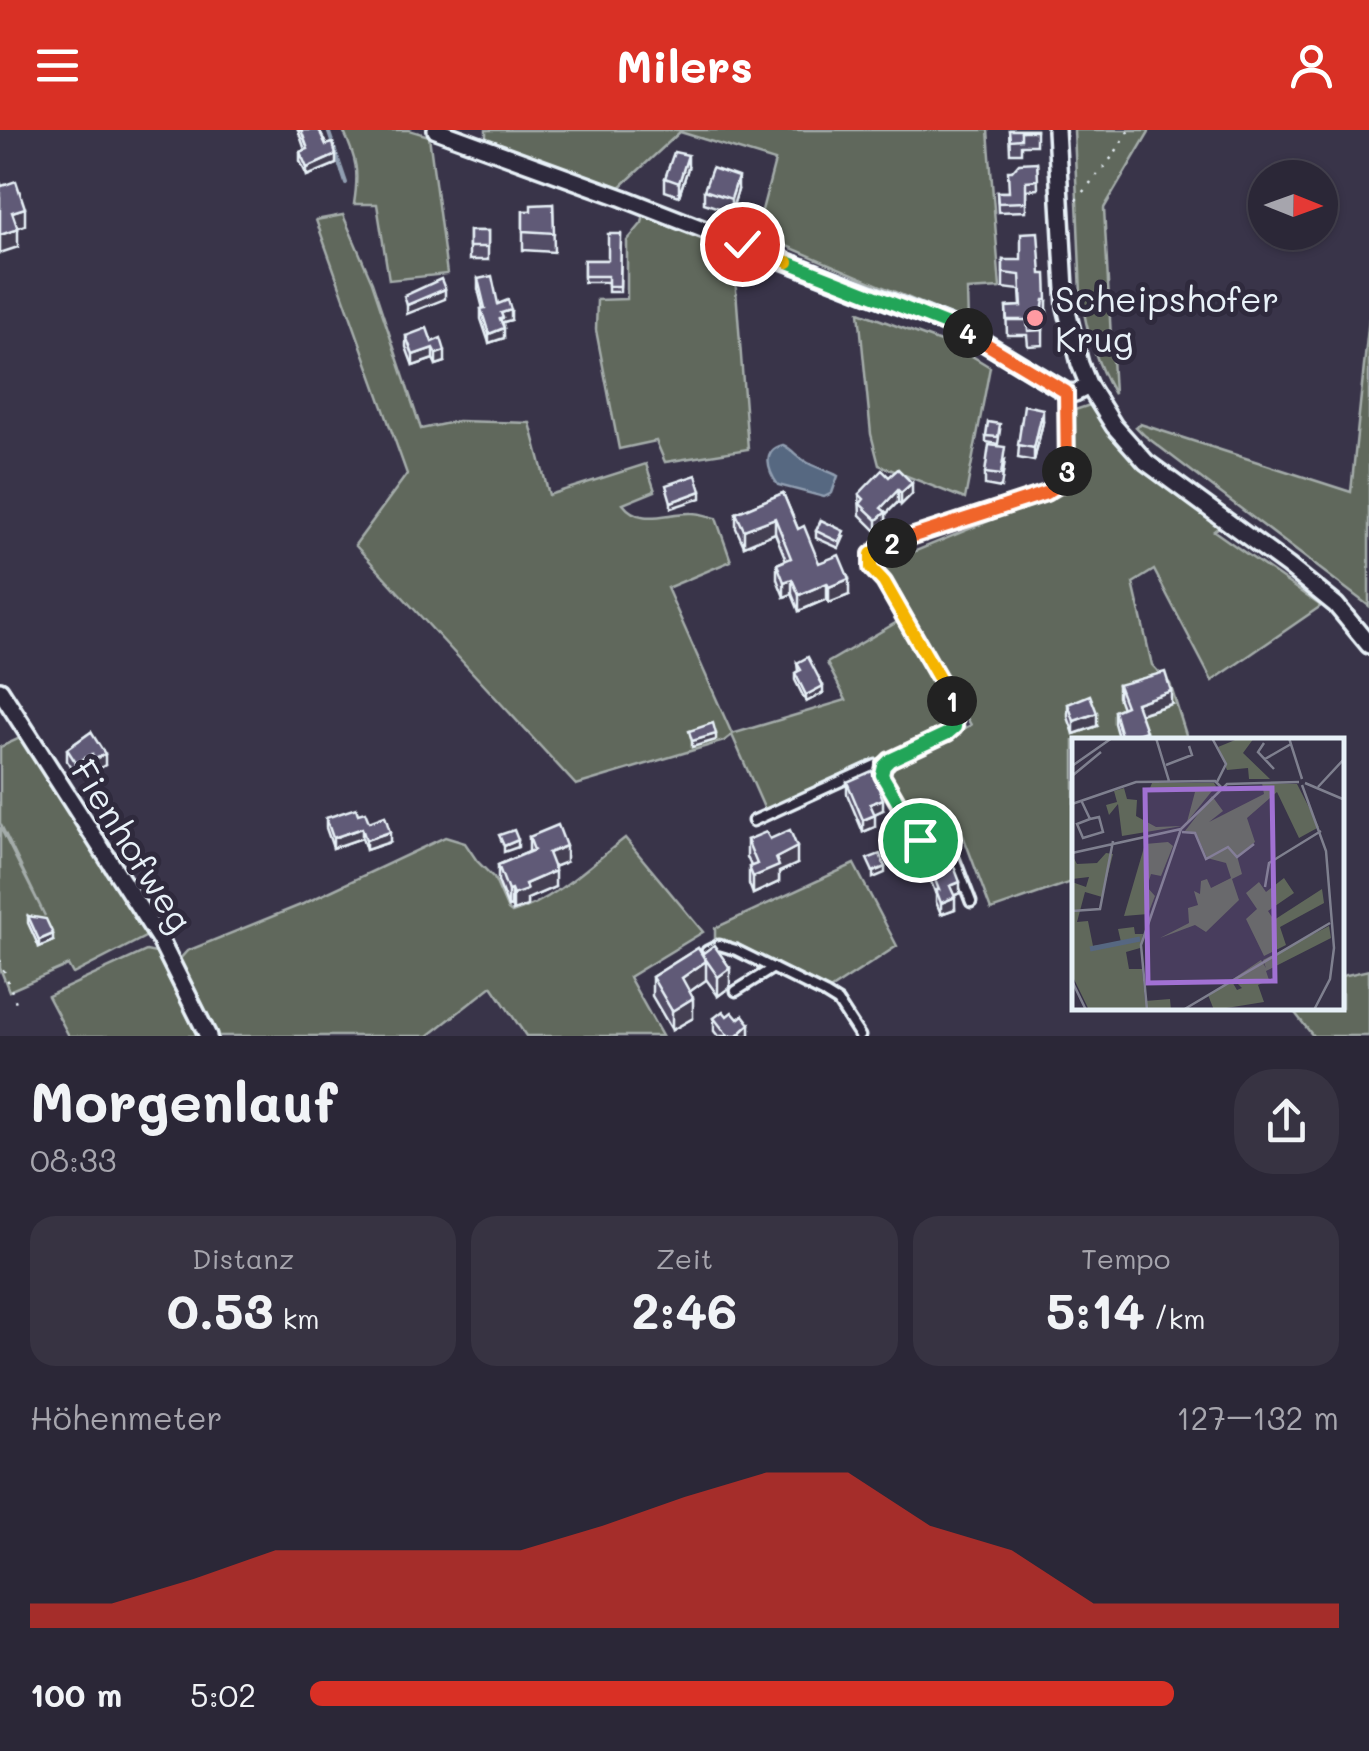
<!DOCTYPE html>
<html lang="de">
<head>
<meta charset="utf-8">
<style>
  body { margin:0; font-family:Mali,sans-serif; background:#373342; color:#f1f3f6; height:100vh; display:flex; flex-direction:column; font-size:38px; white-space:nowrap }
  * { box-sizing:border-box; margin:0 }
  p { font-size:32px; color:#a6a5ad }
  .icon { flex:none; width:55px; height:55px; fill:none; stroke:currentColor; stroke-width:2; stroke-linecap:round; stroke-linejoin:round }
  .map { position:relative; height:906px; overflow:hidden }
  .sheet { display:flex; flex-direction:column; background:#2b2737; flex:1 }
  .sheet>* { flex:none }
  .needle { width:65px; rotate:91deg }
  .tools { position:absolute; left:1248px; top:30px; display:grid; gap:20px }
  .tools a { display:grid; place-items:center; width:90px; height:90px; border-radius:50%; background:#2b2737; box-shadow:0 2px 8px #0004,0 0 0 2px #474452; font-size:50px }
  .pin { position:absolute; display:grid; place-items:center; width:85px; height:85px; color:#fff; margin:-42px; border:5px solid #fff; border-radius:50%; box-shadow:0 2px 10px #0007 }
  .km { position:absolute; width:50px; height:50px; margin:-25px; border-radius:50%; background:#222; color:#fff; font-size:28px; line-height:50px; text-align:center }
  .round { display:grid; place-items:center; flex:none; width:105px; height:105px; border-radius:40px; background:#373342 }
  .headline { display:flex; align-items:center; justify-content:space-between; height:170px; padding:0 30px }
  h1 { font-size:55px; font-weight:700; line-height:75px }
  .metrics { display:grid; grid-template-columns:repeat(3,1fr); gap:15px; height:170px; padding:10px 30px }
  .metrics div { display:grid; align-content:center; border-radius:25px; background:#373342; text-align:center }
  .metrics b { font-size:50px; font-weight:700 }
  .metrics small { font-size:28px; font-weight:400 }
  .metrics p { font-size:28px }
  .chart { height:280px; padding:20px 30px }
  .chart p { display:flex; justify-content:space-between }
  .chart svg { width:100%; height:180px; margin-top:10px; fill:#d93025; opacity:.7 }
  ul { padding:0 30px; list-style:none; font-size:32px }
  li { display:grid; grid-template-columns:160px 120px 1fr; align-items:center; height:75px }
  li i { height:25px; border-radius:12px; background:#d93025 }
  header { display:flex; justify-content:space-between; align-items:center; height:130px; padding:0 30px; background:#d93025; color:#fff; font-size:45px; font-weight:700 }
  .map>svg:first-child { display:block }
</style>
</head>
<body>
<header><svg class="icon" aria-label="menu" viewBox="0 0 24 24"><path d="M4 6h16M4 12h16M4 18h16"/></svg>Milers<svg class="icon" aria-label="person" viewBox="0 0 24 24"><circle cx="12" cy="8" r="4"/><path d="M4 21q1-7 8-7t8 7"/></svg></header>
<div class="map">
<svg width="1369" height="906" viewBox="0 0 1369 906">
  <rect width="100%" height="100%" fill="#393449"/>
  <filter id="ink" filterUnits="userSpaceOnUse"><feTurbulence type="fractalNoise" baseFrequency=".01" numOctaves="2"/><feDisplacementMap in="SourceGraphic" scale="20" xChannelSelector="R" yChannelSelector="G"/><feConvolveMatrix kernelMatrix="1 2 1 2 8 2 1 2 1" color-interpolation-filters="sRGB"/></filter>
  <g filter="url(#ink)">
    <g fill="#60685b" stroke="#a4acaa" stroke-width="2.5">
      <path d="M343 0H409L429 6 447 144 389 150 377 74H354C359 42 357 30 343 0Z"/>
      <polygon points="486,0 988,0 1000,158 967,160 968,193 756,103 775,31 680,2 616,61 486,10"/>
      <path d="M1074 0H1150L1104 78 1114 264C1096 233 1086 200 1081 165Z"/>
      <path d="M343 85 372 152 421 299 458 291 530 293 549 365 646 334 655 361 623 374C640 397 668 382 692 383 700 383 708 386 716 388L731 431 667 458 732 604 846 570 827 533 899 491 949 583 944 599 765 680 732 605 724 611 576 655 355 415 407 344 316 90Z"/>
      <polygon points="644,85 733,120 748,319 665,332 656,311 619,319 596,200 597,170 627,169 627,111 642,93"/>
      <polygon points="859,182 962,220 990,237 965,369 879,335 871,304"/>
      <polygon points="1369,188 1369,476 1144,305 1136,297 1140,294 1351,362"/>
      <polygon points="1090,275 1109,305 1141,337 1219,397 1214,401 1321,476 1212,551 1154,440 1133,453 1152,535 1170,554 1188,611 1074,611 1074,751 991,780 958,692 923,706 888,650 890,635 971,595 879,436 1059,362 1070,352 1074,342 1075,280"/>
      <polygon points="20,608 147,806 73,844 68,835 9,861 0,838 0,697 45,786 0,693 0,617"/>
      <path d="M445 707 465 713 477 731 494 748 508 780 512 783C555 770 590 735 625 708L703 802 629 847 662 906H526L492 856 428 906H216L178 831 187 821 303 774Z"/>
      <polygon points="854,734 897,816 828,861 727,812 715,812 715,798"/>
      <polygon points="146,821 156,823 197,906 69,906 48,866"/>
      <polygon points="1369,840 1369,906 1313,906 1292,879 1342,878 1342,846"/>
    </g>
    <path fill="#566781" stroke="#909eb1" stroke-width="2.5" d="M783 315C792 319 797 327 805 331 813 337 828 340 838 346L832 363 824 367 778 355C768 341 761 321 783 315Z"/>
    <g fill="none" stroke-linecap="round" stroke-linejoin="round">
      <polyline stroke="#909eb1" stroke-width="4" points="328,0 346,53"/>
      <g stroke="#e8f1f8" stroke-width="15">
        <g id="service">
          <polyline points="753,691 876,635 883,636"/>
          <polyline points="971,772 953,725 920,710 882,645 883,636 889,630 948,603 955,597 957,585 952,572 883,452 871,438 871,424 882,416 1046,363 1059,355 1066,344 1066,262"/>
          <polyline points="707,821 719,815 736,820 825,864 838,872 860,906"/>
          <polyline points="736,861 773,838"/>
        </g>
      </g>
      <g stroke="#e8f1f8" stroke-width="22">
        <g id="minor">
          <polyline points="436,0 623,68 967,202 1066,262 1075,263 1089,256"/>
          <polyline points="1056,0 1066,177 1080,234 1089,256 1114,296 1146,332 1288,436 1336,475 1369,515"/>
          <polyline points="0,560 160,810 208,906"/>
        </g>
      </g>
      <g stroke="#e8f1f8" stroke-width="2.5" stroke-dasharray="2.5 8" stroke-linecap="butt">
        <polyline points="1076,70 1113,26 1129,0"/>
        <polyline points="0,830 17,875"/>
      </g>
      <use href="#service" stroke="#2f2a3d" stroke-width="8"/>
      <use href="#minor" stroke="#2f2a3d" stroke-width="15"/>
    </g>
    <g fill="#534d66" stroke="#e8f1f8" stroke-width="2.5">
      <polygon points="298,0 319,0 336,34 307,46 300,31 300,22 305,20"/>
      <polygon points="1009,0 1036,0 1036,15 1021,15 1021,23 1010,23"/>
      <polygon points="1037,32 1038,59 1026,60 1026,81 998,82 997,62 1009,62 1012,41"/>
      <polygon points="688,38 679,66 665,61 665,48"/>
      <polygon points="704,60 738,60 731,82 704,73"/>
      <polygon points="553,74 554,122 523,120 523,81 531,81"/>
      <rect x="469" y="101" width="19" height="29"/>
      <polygon points="621,104 620,162 608,162 608,152 584,152 584,130 608,130"/>
      <polygon points="1003,130 1041,144 1047,170 1047,185 1044,185 1043,189 1043,215 1028,216 1027,205 1007,205 1006,177 1021,176 1020,160 1003,158"/>
      <polygon points="478,149 511,190 503,192 504,208 489,213 481,189 481,179 483,179 478,159"/>
      <polygon points="406,206 432,212 445,232 436,235 433,229 413,236 406,217"/>
      <polygon points="1021,292 1043,292 1034,331 1018,328"/>
      <polygon points="1000,300 998,314 986,312 986,306"/>
      <polygon points="1005,330 1001,358 985,355 985,343"/>
      <polygon points="889,347 912,364 901,375 898,372 886,384 886,393 877,402 860,385 859,364"/>
      <polygon points="783,363 798,399 819,433 849,465 829,473 827,469 799,481 792,464 784,467 777,449 777,434 786,430 775,403 744,416 736,398 736,383"/>
      <polygon points="816,401 844,407 839,418 816,408"/>
      <polygon points="797,533 823,563 806,572 795,550 795,543 798,541"/>
      <polygon points="1118,555 1171,574 1140,584 1146,611 1119,611 1114,593 1114,581 1122,578 1118,567"/>
      <polygon points="1068,574 1097,596 1074,604 1068,587"/>
      <polygon points="91,602 105,635 95,641 92,635 76,645 67,631 67,619"/>
      <polygon points="847,652 883,680 874,684 875,697 863,702 847,664"/>
      <polygon points="358,684 390,712 366,720 362,708 333,718 326,698 326,688"/>
      <polygon points="943,700 957,710 953,714 948,715 944,712"/>
      <polygon points="529,707 566,732 553,737 555,757 527,769 527,776 513,781 511,776 508,777 498,751 498,735 529,722"/>
      <polygon points="770,709 797,734 779,742 779,752 753,764 749,754 749,737 751,736 747,727 747,710"/>
      <polygon points="929,734 960,763 954,766 955,779 941,784 936,772 936,765 929,746"/>
      <polygon points="28,786 53,811 39,817 28,793"/>
      <polygon points="698,818 730,857 718,866 706,849 689,862 693,888 672,900 652,866 652,847"/>
      <polygon points="727,886 750,906 718,906 714,901 714,888"/>
    </g>
    <g fill="#443f53" stroke="#e8f1f8" stroke-width="2.5">
      <polygon points="336,25 336,34 307,46 307,38"/>
      <polygon points="688,25 688,38 679,66 679,53"/>
      <polygon points="738,47 738,60 731,82 731,69"/>
      <polygon points="25,78 25,95 12,100 12,82"/>
      <polygon points="18,99 18,117 0,123 0,105"/>
      <polygon points="445,159 445,169 407,184 407,175"/>
      <polygon points="511,180 511,190 503,192 503,198 500,199 501,183"/>
      <polygon points="504,198 504,208 489,213 489,204"/>
      <polygon points="433,218 433,229 413,236 413,225"/>
      <polygon points="445,221 445,232 436,235 436,224"/>
      <polygon points="1043,279 1043,292 1034,331 1034,318"/>
      <polygon points="912,353 912,364 901,375 901,363"/>
      <polygon points="898,360 898,372 886,384 886,393 877,402 877,390 881,378"/>
      <polygon points="701,361 701,368 671,378 671,372"/>
      <polygon points="775,388 775,403 744,416 744,400"/>
      <polygon points="792,449 792,464 784,467 784,452"/>
      <polygon points="849,449 849,465 829,473 829,457"/>
      <polygon points="827,453 827,469 799,481 799,465"/>
      <polygon points="823,556 823,563 806,572 806,565"/>
      <polygon points="1171,561 1171,574 1136,585 1136,573"/>
      <polygon points="1097,583 1097,596 1074,604 1074,591"/>
      <polygon points="1146,601 1146,611 1122,611 1122,609"/>
      <polygon points="716,604 716,610 692,617 692,611"/>
      <polygon points="92,624 92,635 76,645 76,633"/>
      <polygon points="105,624 105,635 95,641 95,629"/>
      <polygon points="883,669 883,680 870,686 870,674"/>
      <polygon points="875,685 875,697 863,702 863,690"/>
      <polygon points="362,698 362,708 333,718 333,708"/>
      <polygon points="390,702 390,712 366,720 366,710"/>
      <polygon points="518,710 518,717 504,722 504,716"/>
      <polygon points="566,716 566,732 548,739 548,723"/>
      <polygon points="797,717 797,734 779,742 779,752 753,764 753,747 776,728"/>
      <polygon points="885,737 885,743 873,748 873,742"/>
      <polygon points="555,741 555,757 527,769 527,776 513,781 513,765 525,754"/>
      <polygon points="960,752 960,763 950,767 950,756"/>
      <polygon points="511,760 511,776 508,777 508,761"/>
      <polygon points="955,767 955,779 941,784 941,773"/>
      <polygon points="53,804 53,811 39,817 39,810"/>
      <polygon points="706,831 706,850 682,867 682,848"/>
      <polygon points="730,838 730,857 718,866 718,847"/>
      <polygon points="693,868 693,888 672,900 672,881"/>
      <polygon points="750,894 750,906 737,906"/>
    </g>
    <g fill="#615a77" stroke="#e8f1f8" stroke-width="2.5">
      <polygon points="301,0 319,0 326,15 333,13 336,25 307,38 300,22 308,19"/>
      <polygon points="1009,0 1036,0 1036,1 1021,1 1021,9 1010,10"/>
      <polygon points="674,22 688,25 679,53 665,48"/>
      <polygon points="1037,32 1038,50 1026,51 1026,72 998,73 997,62 1009,62 1008,41 1012,41 1019,33"/>
      <polygon points="712,38 738,47 731,69 704,60"/>
      <polygon points="16,51 25,78 12,82 18,99 0,105 0,52 2,56"/>
      <polygon points="553,74 554,103 523,101 523,81 531,81 531,75"/>
      <rect x="469" y="101" width="19" height="16"/>
      <polygon points="1038,102 1041,144 1046,144 1047,170 1044,170 1043,176 1043,200 1028,201 1027,190 1007,190 1006,177 1022,176 1020,145 1003,143 1003,130 1021,130 1021,103"/>
      <polygon points="608,104 621,104 620,156 608,156 608,146 584,146 584,130 608,130"/>
      <polygon points="492,146 498,174 508,170 511,180 501,183 503,188 500,189 504,198 489,204 481,179 485,178 478,149"/>
      <polygon points="441,149 445,159 407,175 404,166"/>
      <polygon points="427,198 432,212 441,208 445,221 436,224 433,218 413,225 406,206"/>
      <polygon points="1024,275 1043,279 1034,318 1018,315"/>
      <polygon points="988,292 1000,294 998,307 986,306"/>
      <polygon points="989,315 1005,317 1001,345 985,343"/>
      <polygon points="898,339 912,353 901,363 898,360 881,378 886,382 877,390 860,374 864,369 859,364 882,340 889,347"/>
      <polygon points="696,345 701,361 671,372 666,355"/>
      <polygon points="783,363 798,399 804,396 819,433 839,425 849,449 829,457 827,453 799,465 792,449 784,452 777,434 791,428 775,388 744,400 736,383"/>
      <polygon points="821,390 844,401 839,412 816,401"/>
      <polygon points="808,527 823,556 806,565 795,543 801,540 797,533"/>
      <polygon points="1165,542 1171,561 1136,573 1146,601 1122,609 1114,581 1126,576 1118,555"/>
      <polygon points="1090,565 1097,583 1074,591 1068,574"/>
      <polygon points="713,593 716,604 692,611 689,601"/>
      <polygon points="91,602 105,624 95,629 92,624 76,633 67,619"/>
      <polygon points="872,641 883,669 870,674 875,685 863,690 847,652"/>
      <polygon points="356,678 358,684 365,682 369,692 385,686 390,702 366,710 362,698 333,708 326,688"/>
      <circle cx="950" cy="701" r="7"/>
      <polygon points="558,695 566,716 548,723 555,741 525,754 527,760 513,765 511,760 508,761 498,735 534,720 529,707"/>
      <polygon points="514,700 518,710 504,716 499,705"/>
      <polygon points="790,700 797,717 776,728 779,736 753,747 749,737 757,734 747,710 766,702 770,709"/>
      <polygon points="880,724 885,737 873,742 867,729"/>
      <polygon points="950,726 960,752 950,756 955,767 941,773 936,760 939,760 929,734"/>
      <polygon points="28,786 46,789 53,804 39,810"/>
      <polygon points="714,815 730,838 718,847 702,824"/>
      <polygon points="698,818 706,831 682,848 693,868 672,881 652,847"/>
      <polygon points="723,881 727,886 732,882 738,889 743,885 750,894 737,906 728,906 714,888"/>
    </g>
  </g>
  <g fill="none" stroke-linecap="round" stroke-linejoin="round" filter="url(#ink)">
    <g stroke="#fff" stroke-width="20">
      <polyline id="split-1" points="920,710 882,645 884,636 890,630 948,603 955,597 956,585 952,571"/>
    </g>
    <g stroke="#fff" stroke-width="20">
      <polyline id="split-2" points="892,413 882,416 871,424 871,438 884,452 952,571"/>
    </g>
    <g stroke="#fff" stroke-width="20">
      <polyline id="split-3" points="892,413 1046,363 1059,355 1067,341"/>
    </g>
    <g stroke="#fff" stroke-width="20">
      <polyline id="split-4" points="968,203 1066,262 1067,341"/>
    </g>
    <g stroke="#fff" stroke-width="20">
      <polyline id="split-5" points="788,132 968,203"/>
    </g>
    <g stroke="#fff" stroke-width="20">
      <polyline id="split-6" points="742,114 788,132"/>
    </g>
    <use href="#split-1" stroke="#22a559" stroke-width="12"/>
    <use href="#split-2" stroke="#f5b400" stroke-width="12"/>
    <use href="#split-3" stroke="#f0652b" stroke-width="12"/>
    <use href="#split-4" stroke="#f0652b" stroke-width="12"/>
    <use href="#split-5" stroke="#22a559" stroke-width="12"/>
    <use href="#split-6" stroke="#f5b400" stroke-width="12"/>
  </g>
  <circle fill="#ff9aa2" stroke="#2f2a3d" stroke-width="4" cx="1035" cy="188" r="10"/>
  <g text-anchor="middle" dominant-baseline="central" stroke-width="10" stroke-linejoin="round" paint-order="stroke">
    <g font-size="35" fill="#e8f1f8" stroke="#2f2a3d" text-anchor="start">
      <text x="1055" y="168">Scheipshofer<tspan x="1055" dy="40">Krug</tspan></text>
    </g>
    <g font-size="35" fill="#e8f1f8" stroke="#2f2a3d">
      <text transform="translate(133 715) rotate(58)">Fienhofweg</text>
    </g>
  </g>
  <g transform="translate(1072 608)">
    <rect width="272" height="272" fill="#393449"/>
    <path d="M168 0H182L171 15 198 41H177L176 30 155 32 146 9ZM80 45H142L144 48 115 84 123 54 78 50ZM190 45 225 46 247 89 227 100 205 54 175 80 183 104 165 118 170 136 160 141 167 162 134 194 123 187 88 200 117 185 116 170 126 167 122 153 128 156 129 143 135 141 139 150 159 140 154 125 135 120 124 95 113 93 140 58 151 73 137 84 192 56ZM52 50 55 61 65 62 64 78 84 89 110 88 50 98 46 66 37 77 34 67 45 64 42 53ZM96 104 101 108 89 138 79 136 75 149 83 158 76 176 52 178 73 106ZM34 115 41 116 30 159 13 154 5 184 16 183 21 208 49 204 46 191 62 189 63 196H71L68 210 54 214 57 231H70L73 263 98 261 99 272H17L0 237V144L14 149 17 139 0 141V117L5 126 25 125ZM212 140 222 155 196 173 202 182 250 151 252 165 208 189 214 207 192 218 174 181 185 171 174 155 187 144 194 154ZM257 188 259 200 194 233 197 242 186 247 192 264 142 272 136 257 159 242 165 252 170 250 161 241 189 222 194 230 191 222Z" fill="#60685b"/>
    <path fill="none" stroke="#566781" stroke-width="5" d="M18 211 68 201"/>
    <path fill="none" stroke="#7f808f" stroke-width="2.5" d="M84 0 97 43M140 0 154 26 145 44M217 0 230 41M192 5 186 14 202 31M193 21 219 6M94 27 120 17 117 8M0 28 40 0M0 38 29 14M233 45 273 62M230 47 254 113 262 210 258 241 242 272M246 49 273 20M9 62 18 81 5 86 11 100 31 94 27 79 18 81M0 66 64 44 143 43 149 49M110 94 123 95 134 121 156 109 165 119 182 106M0 115 109 91 155 46 227 44M193 149 197 125 249 93M0 173 28 171 41 103M0 243 14 272M75 272 69 207 109 91M111 272 258 185"/>
    <path fill="#a171d3" fill-opacity="0.15" stroke="#a171d3" stroke-width="5" d="M200 50 203 243 76 245 73 52Z"/>
    <rect width="272" height="272" fill="none" stroke="#e8f1f8" stroke-width="5"/>
  </g>
</svg>
<div class="tools">
<a><svg class="needle" viewBox="-14 -14 28 28"><path d="M0-13l5 13h-10z" fill="#e53935"/><path d="M0 13l5-13h-10z" fill="#a6a5ad"/></svg></a>
</div>
<div class="pin" style="left:920px;top:710px;background:#1e9e55"><svg class="icon" aria-label="arrive" viewBox="0 0 24 24"><path d="M6 21V4h12l-3 4 3 4H6"/></svg></div>
<div class="pin" style="left:742px;top:114px;background:#d93025"><svg class="icon" aria-label="check" viewBox="0 0 24 24"><path d="M5 12l5 5 9-10"/></svg></div>
<b class="km" style="left:952px;top:571px">1</b>
<b class="km" style="left:892px;top:413px">2</b>
<b class="km" style="left:1067px;top:341px">3</b>
<b class="km" style="left:968px;top:203px">4</b>
</div>
<section class="sheet">
<div class="headline"><div><h1>Morgenlauf</h1><p>08:33</p></div><a class="round"><svg class="icon" aria-label="share" viewBox="0 0 24 24"><path d="M12 15V3M7 8l5-5 5 5M5 13v7h14v-7"/></svg></a></div>
<div class="metrics">
<div><p>Distanz</p><b>0.53<small> km</small></b></div>
<div><p>Zeit</p><b>2:46</b></div>
<div><p>Tempo</p><b>5:14<small> /km</small></b></div>
</div>
<div class="chart"><p><span>Höhenmeter</span>127–132 m</p>
<svg viewBox="0 0 160 44" preserveAspectRatio="none"><path d="M0 44V38L10 38L20 32L30 25L40 25L50 25L60 25L70 19L80 12L90 6L100 6L110 19L120 25L130 38L140 38L150 38L160 38V44z"/></svg>
</div>
<ul>
<li><b>100 m</b>5:02<i style="width:84%"></i></li>
</ul>
</section>
</body>
</html>
